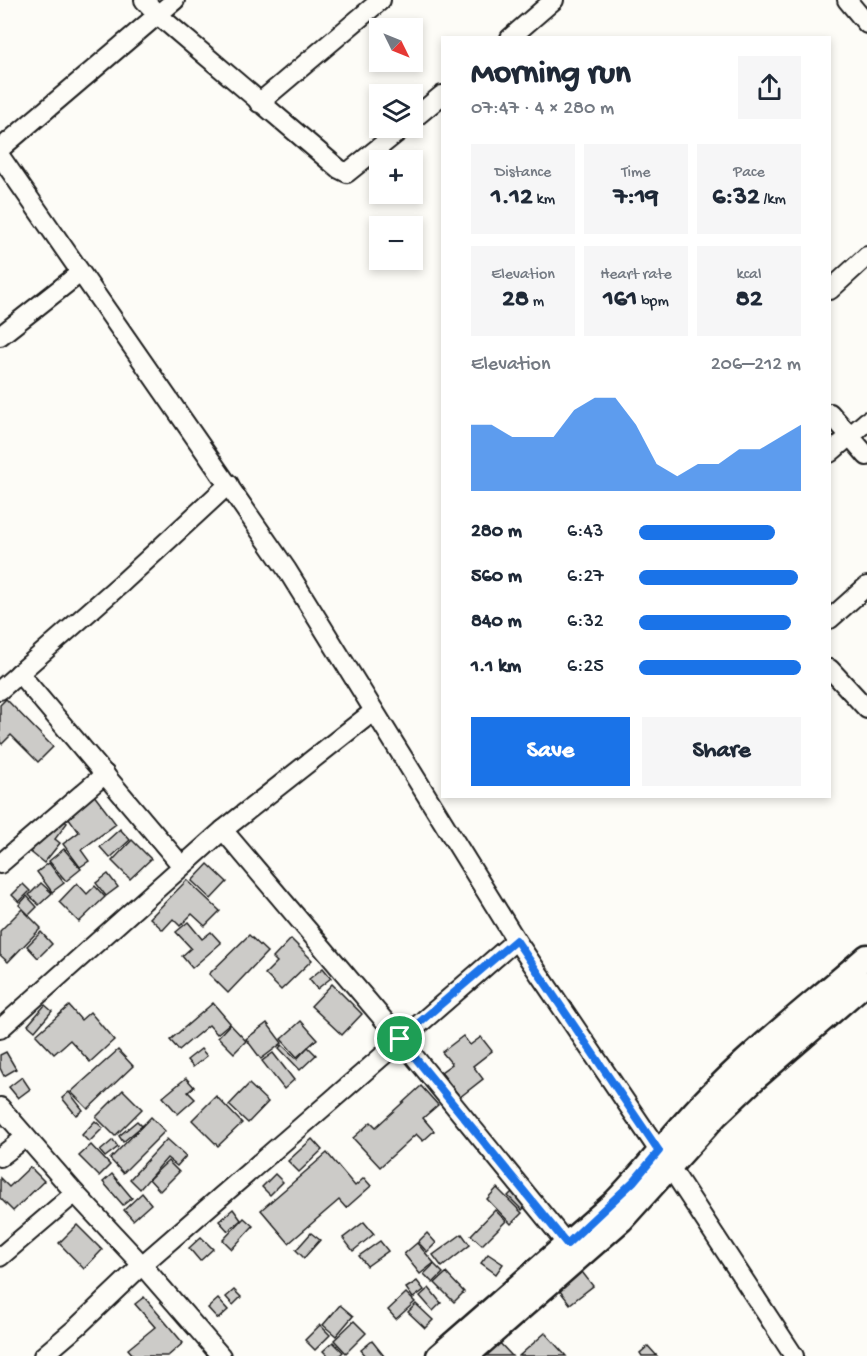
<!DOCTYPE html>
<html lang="en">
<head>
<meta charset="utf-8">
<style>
  body { margin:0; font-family:"Gochi Hand",sans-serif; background:#f6f6f7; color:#1f2937; height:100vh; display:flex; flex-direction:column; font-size:22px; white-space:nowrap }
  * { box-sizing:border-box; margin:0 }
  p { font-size:20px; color:#747a83 }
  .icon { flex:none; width:33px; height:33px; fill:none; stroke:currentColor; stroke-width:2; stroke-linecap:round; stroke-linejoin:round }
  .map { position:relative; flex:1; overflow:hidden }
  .drawer { position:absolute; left:441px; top:36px; width:390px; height:762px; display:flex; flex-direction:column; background:#fff; border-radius:0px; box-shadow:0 3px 9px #0003 }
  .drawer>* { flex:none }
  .needle { width:39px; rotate:133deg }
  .buttons { position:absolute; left:369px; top:18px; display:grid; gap:12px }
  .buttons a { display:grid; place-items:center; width:54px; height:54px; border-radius:0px; background:#fff; box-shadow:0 3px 9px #0003; font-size:30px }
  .pin { position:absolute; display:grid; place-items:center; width:51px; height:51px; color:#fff; margin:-26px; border:3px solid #fff; border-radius:50%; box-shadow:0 2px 6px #0007 }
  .round { display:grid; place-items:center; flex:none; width:63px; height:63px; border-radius:0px; background:#f6f6f7 }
  .summary { display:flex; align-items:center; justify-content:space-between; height:102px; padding:0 30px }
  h1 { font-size:33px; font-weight:800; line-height:45px }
  .stats { display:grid; grid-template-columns:repeat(3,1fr); gap:9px; height:102px; padding:6px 30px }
  .stats div { display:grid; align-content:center; border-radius:0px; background:#f6f6f7; text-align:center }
  .stats b { font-size:26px; font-weight:800 }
  .stats small { font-size:16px; font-weight:400 }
  .stats p { font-size:16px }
  .chart { height:168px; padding:12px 30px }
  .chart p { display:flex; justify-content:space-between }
  .chart svg { width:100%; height:108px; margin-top:6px; fill:#1a73e8; opacity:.7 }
  .action { display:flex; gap:12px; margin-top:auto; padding:12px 30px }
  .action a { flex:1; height:69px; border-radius:0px; background:#1a73e8; color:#fff; font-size:24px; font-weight:800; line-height:69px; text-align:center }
  .action a+a { background:#f6f6f7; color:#1f2937 }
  ul { padding:0 30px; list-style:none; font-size:20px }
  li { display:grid; grid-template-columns:96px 72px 1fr; align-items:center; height:45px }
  li i { height:15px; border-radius:8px; background:#1a73e8 }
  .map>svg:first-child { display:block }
</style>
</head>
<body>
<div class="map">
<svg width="867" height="1356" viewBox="0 0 867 1356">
  <rect width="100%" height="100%" fill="#fdfcf7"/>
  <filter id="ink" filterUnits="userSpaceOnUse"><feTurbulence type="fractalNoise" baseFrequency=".0167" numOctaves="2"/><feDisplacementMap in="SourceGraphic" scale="12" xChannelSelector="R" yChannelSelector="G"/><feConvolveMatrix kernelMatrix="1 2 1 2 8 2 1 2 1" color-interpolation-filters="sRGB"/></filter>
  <g filter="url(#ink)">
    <g fill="#cccbc8" stroke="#1c1c1c" stroke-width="1.5">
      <polygon points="6,699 53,747 38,762 11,735 2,744 0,742 0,705"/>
      <polygon points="90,790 116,824 81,850 89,861 80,867 63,844 79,832 63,810"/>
      <polygon points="57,815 67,823 55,839 60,843 44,863 28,850"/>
      <polygon points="120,829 130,840 110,858 100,847"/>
      <polygon points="132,840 151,859 130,879 112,861"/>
      <polygon points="64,849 81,869 66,881 49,861"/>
      <polygon points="49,863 64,883 52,892 37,872"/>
      <polygon points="208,864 227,882 211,899 192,881"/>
      <polygon points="108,874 118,887 106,896 96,883"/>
      <polygon points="187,880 220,911 205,926 192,914 180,926 173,919 163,930 150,918"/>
      <polygon points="41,883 52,893 39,905 29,895"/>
      <polygon points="77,883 87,894 95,886 105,897 79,922 59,902"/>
      <polygon points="23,884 30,891 19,902 12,895"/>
      <polygon points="27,896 37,907 29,915 19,905"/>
      <polygon points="22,909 41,928 8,962 0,955 0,931"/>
      <polygon points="188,922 202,939 211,932 221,943 192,968 182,956 191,948 176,932"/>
      <polygon points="41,932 52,944 38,958 27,946"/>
      <polygon points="249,935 267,952 228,993 209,974"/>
      <polygon points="291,939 312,960 281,990 265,974 277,962 273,958"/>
      <polygon points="323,968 331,978 317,989 309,979"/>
      <polygon points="332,984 362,1014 342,1035 311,1006"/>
      <polygon points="213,1003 230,1023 217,1034 209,1025 179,1050 170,1040"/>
      <polygon points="45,1005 52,1011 35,1031 28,1025"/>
      <polygon points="69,1006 81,1020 90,1012 114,1040 90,1062 70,1040 54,1054 36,1035"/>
      <polygon points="301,1021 317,1039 297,1057 281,1039"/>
      <polygon points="267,1023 282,1043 261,1059 246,1039"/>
      <polygon points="230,1024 246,1041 234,1053 218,1037"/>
      <polygon points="463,1036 470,1045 481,1037 492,1051 473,1066 483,1079 460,1097 441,1072 452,1064 442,1052"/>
      <polygon points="282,1045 297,1059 308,1047 316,1055 300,1070 279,1048"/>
      <polygon points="201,1049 207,1056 193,1067 187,1060"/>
      <polygon points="118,1050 133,1066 88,1109 71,1092"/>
      <polygon points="6,1052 16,1069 4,1076 0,1068 0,1055"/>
      <polygon points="273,1053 294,1080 284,1089 262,1061"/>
      <polygon points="22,1077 30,1089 18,1098 9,1087"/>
      <polygon points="186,1078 194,1087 188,1092 195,1099 178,1114 163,1097"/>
      <polygon points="249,1084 268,1102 248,1123 229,1105"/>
      <polygon points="421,1086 438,1105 423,1118 434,1131 423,1141 416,1134 380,1167 353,1138 371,1122 376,1127"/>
      <polygon points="123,1090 142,1109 115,1136 96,1117"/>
      <polygon points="69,1092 83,1110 76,1115 62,1098"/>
      <polygon points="216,1096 242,1123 218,1146 192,1120"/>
      <polygon points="151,1117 165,1131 123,1173 110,1159"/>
      <polygon points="95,1121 103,1128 89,1142 82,1135"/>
      <polygon points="137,1121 142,1126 123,1142 119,1136"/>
      <polygon points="167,1139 186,1156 177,1166 167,1158 140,1189 130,1179"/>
      <polygon points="312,1139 322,1150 299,1172 288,1161"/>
      <polygon points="113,1140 118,1147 105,1157 100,1151"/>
      <polygon points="91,1145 110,1165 99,1176 79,1156"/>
      <polygon points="327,1153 355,1186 364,1178 371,1186 346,1208 339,1200 289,1243 261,1210"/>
      <polygon points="168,1161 179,1172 160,1191 149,1179"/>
      <polygon points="30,1167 44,1181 13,1211 0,1198 0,1178 9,1187"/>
      <polygon points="112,1174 132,1198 123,1205 103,1182"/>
      <polygon points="275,1174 283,1182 270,1195 262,1187"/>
      <polygon points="497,1188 522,1213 511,1224 487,1199"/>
      <polygon points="514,1190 528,1204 522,1210 508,1196"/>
      <polygon points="142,1193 151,1204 133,1220 124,1210"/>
      <polygon points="233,1209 241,1220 228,1231 219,1221"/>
      <polygon points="495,1210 506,1221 482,1245 471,1235"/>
      <polygon points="244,1218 253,1226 232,1249 223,1240"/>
      <polygon points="364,1222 374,1234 353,1251 343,1238"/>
      <polygon points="77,1225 102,1250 84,1269 59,1243"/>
      <polygon points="311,1233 320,1240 304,1258 296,1250"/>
      <polygon points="427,1233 436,1243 427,1252 418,1242"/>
      <polygon points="462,1234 470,1245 442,1267 433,1255"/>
      <polygon points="201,1237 213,1249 200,1261 189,1248"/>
      <polygon points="380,1241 388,1251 367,1266 359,1256"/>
      <polygon points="417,1243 434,1263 420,1274 404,1254"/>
      <polygon points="488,1254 503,1264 496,1274 481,1263"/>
      <polygon points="434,1264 443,1273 433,1283 424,1274"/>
      <polygon points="579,1268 593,1286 570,1304 556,1286"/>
      <polygon points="446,1273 464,1292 454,1302 435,1283"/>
      <polygon points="417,1281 424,1290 413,1298 406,1288"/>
      <polygon points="429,1288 441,1303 433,1311 420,1296"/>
      <polygon points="234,1290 241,1297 233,1305 226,1297"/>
      <polygon points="406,1293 415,1302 396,1319 388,1310"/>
      <polygon points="144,1297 183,1343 168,1356 134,1356 128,1349 155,1327 135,1304"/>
      <polygon points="218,1299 228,1310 218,1319 208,1308"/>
      <polygon points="416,1304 433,1320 425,1328 408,1312"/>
      <polygon points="340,1305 353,1316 336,1336 323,1325"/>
      <polygon points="354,1321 366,1333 346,1353 334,1340"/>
      <polygon points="320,1325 330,1335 315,1350 305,1340"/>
      <polygon points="545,1333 566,1356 519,1356"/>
      <polygon points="496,1339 512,1356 477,1356"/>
      <polygon points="372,1341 384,1356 366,1356 361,1350"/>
      <polygon points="333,1342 343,1352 339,1356 328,1356 323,1351"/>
      <polygon points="648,1346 657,1356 642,1356 640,1353"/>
    </g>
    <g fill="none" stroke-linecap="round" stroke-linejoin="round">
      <g stroke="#1c1c1c" stroke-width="22">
        <g id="minor">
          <polyline points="144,0 158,15 339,169 347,173 403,128"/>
          <polyline points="847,0 867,24"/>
          <polyline points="510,38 554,0"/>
          <polyline points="259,103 381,0"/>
          <polyline points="412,120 442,95"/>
          <polyline points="0,149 175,0"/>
          <polyline points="0,156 287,570 516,940 659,1151"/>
          <polyline points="830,290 867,256"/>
          <polyline points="0,336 80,273"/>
          <polyline points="830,413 867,456"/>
          <polyline points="830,453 867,421"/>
          <polyline points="830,619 867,586"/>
          <polyline points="830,669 867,709"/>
          <polyline points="19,673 182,866"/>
          <polyline points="0,690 122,583 229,484"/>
          <polyline points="223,830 400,1039 567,1244"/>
          <polyline points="0,864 105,774"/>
          <polyline points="0,1029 223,830 374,711"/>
          <polyline points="0,1107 75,1193 142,1265 221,1356"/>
          <polyline points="0,1157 26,1137"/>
          <polyline points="670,1167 794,1356"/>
          <polyline points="0,1257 75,1193"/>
          <polyline points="43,1356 77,1327 142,1265 516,940"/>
        </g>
      </g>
      <g stroke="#1c1c1c" stroke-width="27">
        <g id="tertiary">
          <path d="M438 1356 612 1204C644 1172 671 1135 703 1102 753 1049 812 1004 867 956"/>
          <polyline points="467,1356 622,1220 716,1116 755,1079 867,982"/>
        </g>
      </g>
      <use href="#minor" stroke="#fdfcf7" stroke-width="18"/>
      <use href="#tertiary" stroke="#fdfcf7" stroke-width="22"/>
    </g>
  </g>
  <g fill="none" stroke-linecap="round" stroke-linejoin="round" filter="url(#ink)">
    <g stroke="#fff" stroke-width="12">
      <polygon id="route" points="516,940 659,1151 634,1181 567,1244 400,1039"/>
    </g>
    <use href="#route" stroke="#1a73e8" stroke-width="8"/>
  </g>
</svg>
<div class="buttons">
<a><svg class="needle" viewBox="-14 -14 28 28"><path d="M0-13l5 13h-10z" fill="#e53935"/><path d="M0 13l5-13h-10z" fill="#747a83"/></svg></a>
<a><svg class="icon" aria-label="layers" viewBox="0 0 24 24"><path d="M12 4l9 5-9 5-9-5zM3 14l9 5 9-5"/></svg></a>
<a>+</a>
<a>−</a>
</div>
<div class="pin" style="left:400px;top:1039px;background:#1e9e55"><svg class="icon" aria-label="arrive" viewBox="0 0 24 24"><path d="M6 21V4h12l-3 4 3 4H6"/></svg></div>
<section class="drawer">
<div class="summary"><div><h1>Morning run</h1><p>07:47 · 4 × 280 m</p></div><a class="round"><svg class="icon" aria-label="share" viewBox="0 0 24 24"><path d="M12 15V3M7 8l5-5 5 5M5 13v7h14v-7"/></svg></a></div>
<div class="stats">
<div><p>Distance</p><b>1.12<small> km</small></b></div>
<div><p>Time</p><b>7:19</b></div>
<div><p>Pace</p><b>6:32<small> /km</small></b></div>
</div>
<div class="stats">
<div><p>Elevation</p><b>28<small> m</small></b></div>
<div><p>Heart rate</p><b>161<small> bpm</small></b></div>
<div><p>kcal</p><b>82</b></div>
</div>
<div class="chart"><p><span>Elevation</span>206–212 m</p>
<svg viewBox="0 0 160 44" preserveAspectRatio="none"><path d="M0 44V17L10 17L20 22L30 22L40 22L50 11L60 6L70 6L80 17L90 33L100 38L110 33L120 33L130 27L140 27L150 22L160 17V44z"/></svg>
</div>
<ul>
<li><b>280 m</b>6:43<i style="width:84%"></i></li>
<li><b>560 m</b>6:27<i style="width:98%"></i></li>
<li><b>840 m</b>6:32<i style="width:94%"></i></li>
<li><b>1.1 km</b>6:25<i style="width:100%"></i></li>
</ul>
<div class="action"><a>Save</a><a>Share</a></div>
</section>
</div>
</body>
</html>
